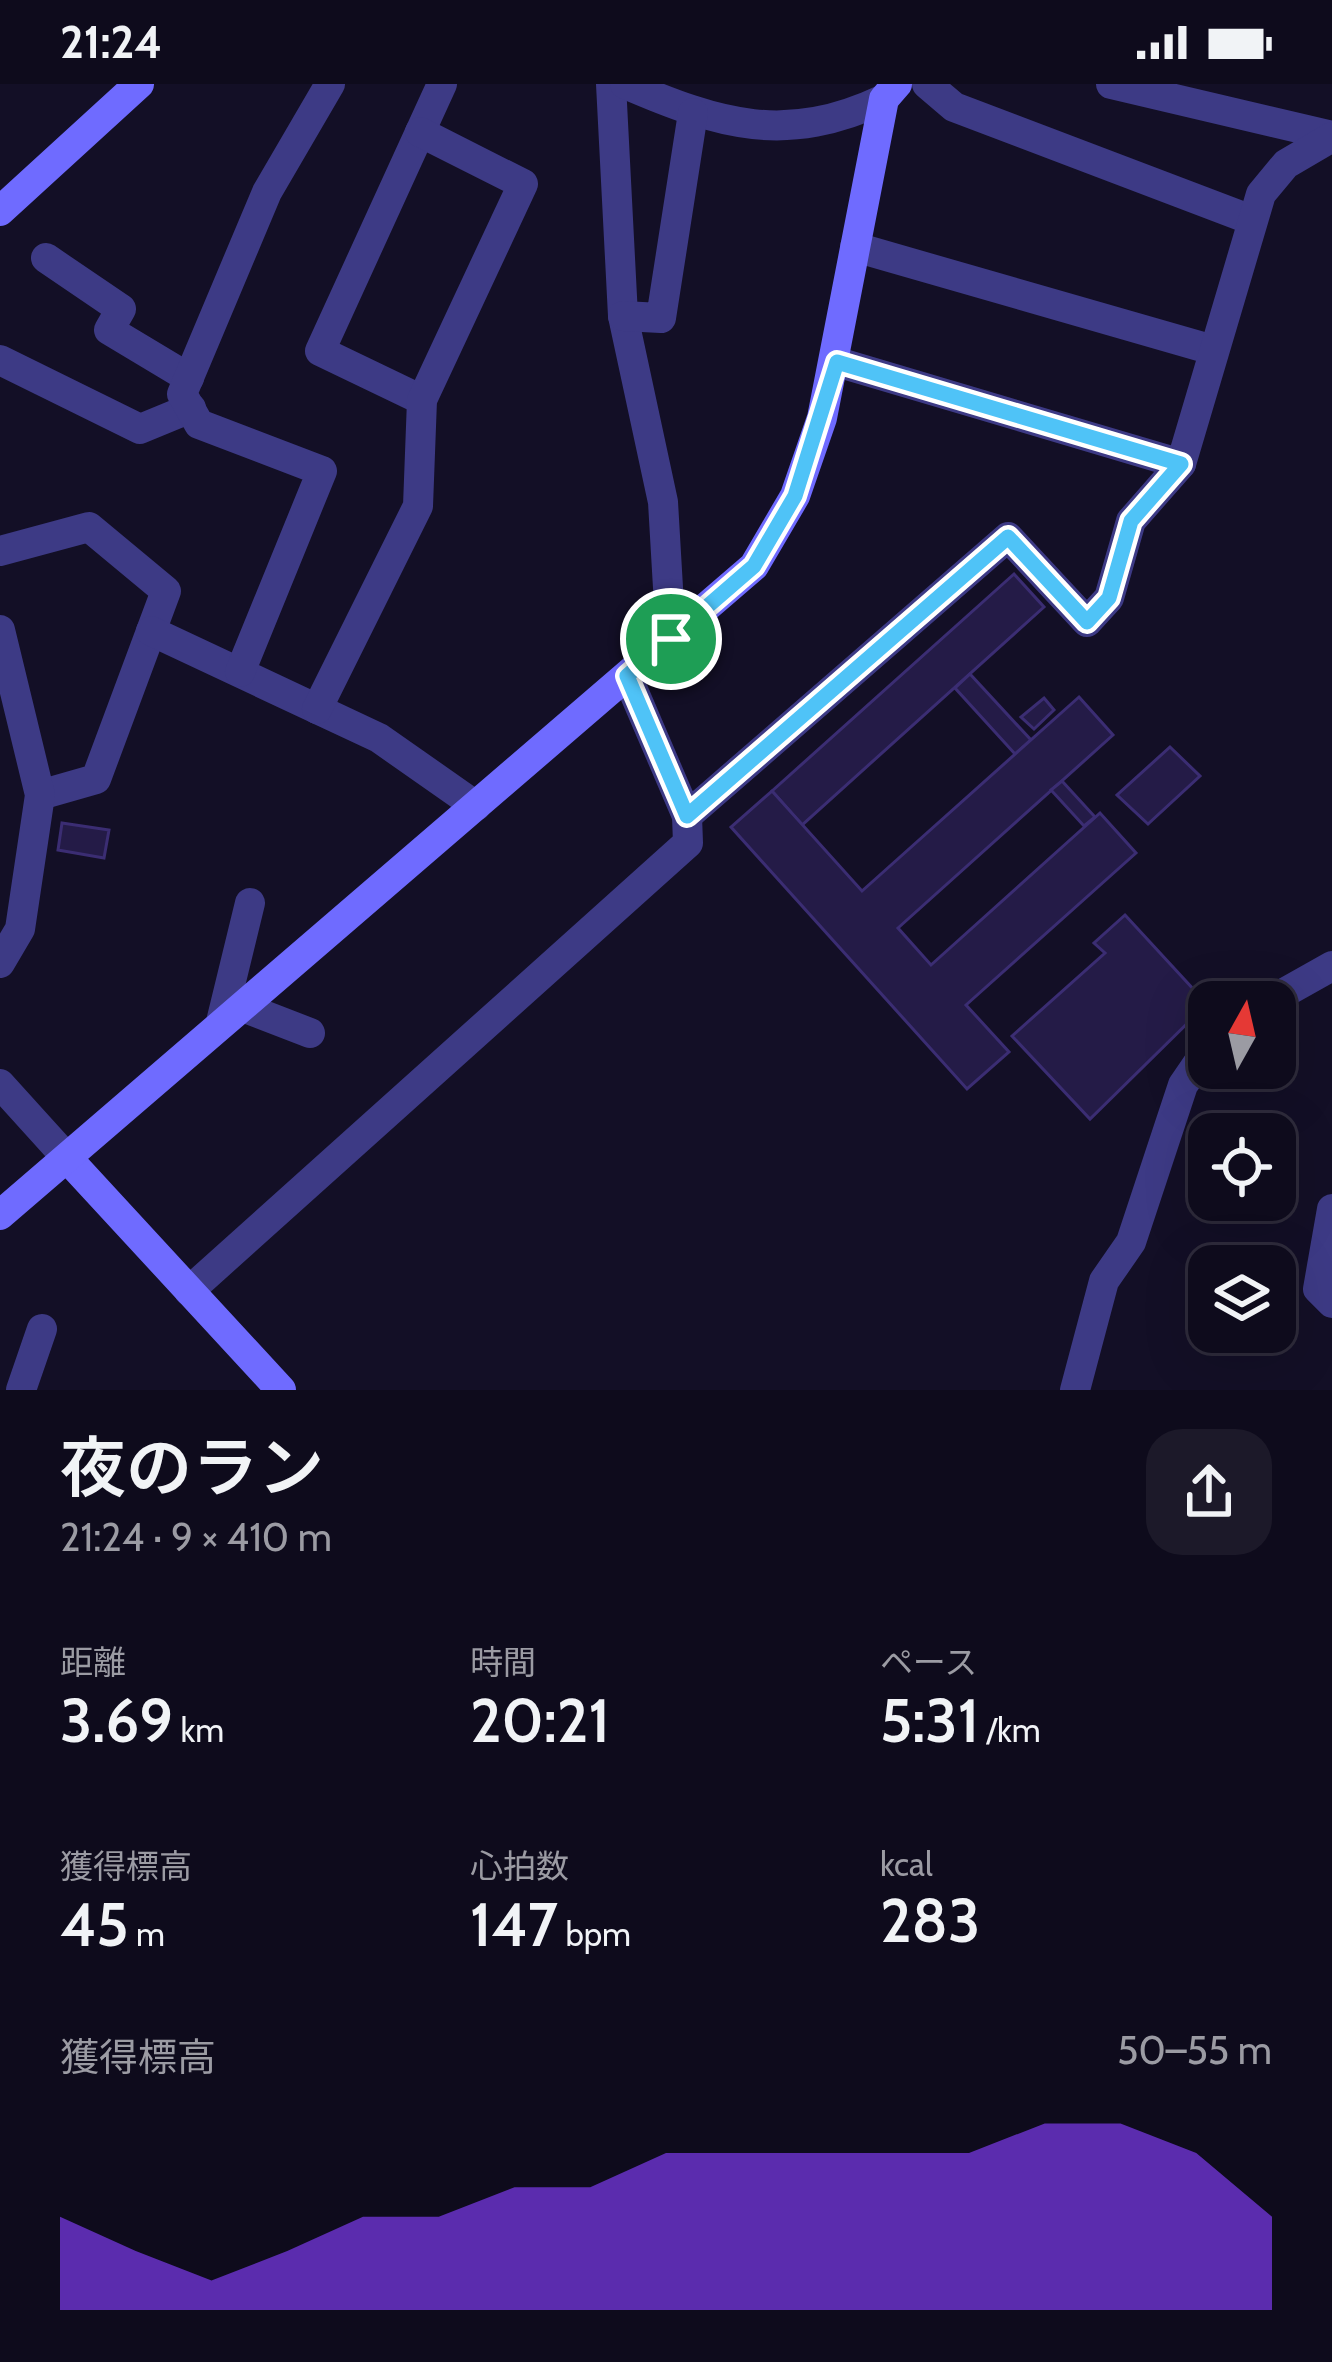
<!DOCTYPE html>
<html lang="ja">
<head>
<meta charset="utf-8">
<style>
  body { margin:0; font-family:Cabin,"Noto Sans JP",sans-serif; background:#1c1929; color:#f1f3f6; height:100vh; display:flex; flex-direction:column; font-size:45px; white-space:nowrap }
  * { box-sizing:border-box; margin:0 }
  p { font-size:39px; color:#9b9ba3 }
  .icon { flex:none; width:66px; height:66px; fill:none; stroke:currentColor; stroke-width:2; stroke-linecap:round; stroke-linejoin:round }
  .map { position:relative; height:1306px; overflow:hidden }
  .details { display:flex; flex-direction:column; background:#0e0b1c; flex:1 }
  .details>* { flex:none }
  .needle { width:78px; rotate:8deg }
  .tools { position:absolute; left:1188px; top:897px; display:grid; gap:24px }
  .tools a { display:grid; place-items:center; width:108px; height:108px; border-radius:24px; background:#0e0b1c; box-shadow:0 12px 48px #0002,0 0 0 3px #2e2b3b; font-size:60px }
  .pin { position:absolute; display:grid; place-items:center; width:102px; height:102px; color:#fff; margin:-51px; border:6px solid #fff; border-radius:50%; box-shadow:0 3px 12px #0007 }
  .round { display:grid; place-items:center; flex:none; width:126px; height:126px; border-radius:36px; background:#1c1929 }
  .head { display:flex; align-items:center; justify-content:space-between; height:204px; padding:0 60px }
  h1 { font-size:66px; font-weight:600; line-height:90px }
  .figures { display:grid; grid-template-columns:repeat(3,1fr); gap:18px; height:204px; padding:12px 60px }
  .figures div { display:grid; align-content:center }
  .figures b { font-size:60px; font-weight:600 }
  .figures small { font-size:33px; font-weight:400 }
  .figures p { font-size:33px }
  .chart { height:336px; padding:24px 60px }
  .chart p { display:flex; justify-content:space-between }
  .chart svg { width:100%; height:216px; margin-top:12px; fill:#7c3aed; opacity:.7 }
  .status { display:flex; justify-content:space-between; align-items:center; height:84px; padding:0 60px; background:#0e0b1c; direction:ltr }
  .status svg { height:33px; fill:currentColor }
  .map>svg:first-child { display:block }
</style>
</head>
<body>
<div class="status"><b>21:24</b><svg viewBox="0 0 49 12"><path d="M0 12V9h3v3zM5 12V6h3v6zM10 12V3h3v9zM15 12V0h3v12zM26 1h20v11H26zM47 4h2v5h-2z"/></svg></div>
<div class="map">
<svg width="1332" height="1306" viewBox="0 0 1332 1306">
  <rect width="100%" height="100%" fill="#130f26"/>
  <g fill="#241b47" stroke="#3b2d73" stroke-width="3">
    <polygon points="1014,490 1044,523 802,741 772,707"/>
    <polygon points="970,590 1031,656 1015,670 955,604"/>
    <polygon points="1079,613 1113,651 898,844 931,881 1100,729 1136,769 966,921 1009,968 967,1005 731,743 772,707 862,807"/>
    <polygon points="1044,614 1054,626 1034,645 1021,633"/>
    <polygon points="1170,663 1200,692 1148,740 1117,711"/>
    <polygon points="1062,697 1095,733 1084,742 1051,706"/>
    <polygon points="62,739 109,746 104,774 58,766"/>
    <polygon points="1125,831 1207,920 1090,1035 1012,952 1105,869 1094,859"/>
  </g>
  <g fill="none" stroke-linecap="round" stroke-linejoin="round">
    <g stroke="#3d3a85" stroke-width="30">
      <polyline points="611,0 623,232 663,418 671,555"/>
      <path d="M625 0C720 41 786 61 884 15"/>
      <polyline points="927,0 954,23 1249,135"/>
      <polyline points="1111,0 1332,52"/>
      <polyline points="855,163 1213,266"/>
      <polyline points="46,174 121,225 109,246 189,294"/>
      <polyline points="623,232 661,234 693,29"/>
      <polyline points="0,276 140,345 191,324"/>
      <polyline points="837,278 1181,380"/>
      <polyline points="422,316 320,267 442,0"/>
      <polyline points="0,467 89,443 166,507 96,695 40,711"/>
      <polyline points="0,546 40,711 20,845 0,879"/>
      <polyline points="151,547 379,654 476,722"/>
      <polyline points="240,588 322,387 199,340 182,310 267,108 330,0"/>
      <polyline points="317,625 418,422 422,316 523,100 420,48"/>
      <polyline points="687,732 1008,453 1087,538 1109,514 1131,437 1181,380 1261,110 1286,80 1332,53"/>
      <polyline points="1268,918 1332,882"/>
      <polyline points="240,922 310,949"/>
      <polyline points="221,938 250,819"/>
      <polyline points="0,1000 67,1074"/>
      <polyline points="1332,1125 1318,1205 1332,1219"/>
      <polyline points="189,1207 688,759 687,732 627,592"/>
      <polyline points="21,1306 42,1245"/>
      <polyline points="1075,1306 1104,1197 1131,1158 1183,1001 1209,963"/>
    </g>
    <g stroke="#6f6bff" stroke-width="30">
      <polyline points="0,127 139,0"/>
      <polyline points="67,1074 281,1306"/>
      <polyline points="0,1131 754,482 795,412 822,334 884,15 897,0"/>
    </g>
  </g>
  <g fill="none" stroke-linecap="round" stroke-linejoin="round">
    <g stroke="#fff" stroke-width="24">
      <polygon id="route" points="837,278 1181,380 1131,437 1109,514 1087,538 1008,453 687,732 627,592 754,482 795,412"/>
    </g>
    <use href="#route" stroke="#4fc3f7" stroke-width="15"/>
  </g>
</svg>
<div class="tools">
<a><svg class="needle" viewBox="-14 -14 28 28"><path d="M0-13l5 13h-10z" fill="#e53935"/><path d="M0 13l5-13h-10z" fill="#9b9ba3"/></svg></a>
<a><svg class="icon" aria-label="locate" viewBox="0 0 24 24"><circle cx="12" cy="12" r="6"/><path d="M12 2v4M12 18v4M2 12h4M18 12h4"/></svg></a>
<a><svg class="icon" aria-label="layers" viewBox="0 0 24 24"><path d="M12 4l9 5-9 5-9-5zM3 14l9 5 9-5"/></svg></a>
</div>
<div class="pin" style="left:671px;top:555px;background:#1e9e55"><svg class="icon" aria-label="arrive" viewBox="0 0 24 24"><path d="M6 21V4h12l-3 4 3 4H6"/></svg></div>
</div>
<section class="details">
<div class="head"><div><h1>夜のラン</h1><p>21:24 · 9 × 410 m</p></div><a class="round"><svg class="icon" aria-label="share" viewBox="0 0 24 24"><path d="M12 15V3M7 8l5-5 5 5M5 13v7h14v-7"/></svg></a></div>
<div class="figures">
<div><p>距離</p><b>3.69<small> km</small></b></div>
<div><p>時間</p><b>20:21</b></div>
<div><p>ペース</p><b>5:31<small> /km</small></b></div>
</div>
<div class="figures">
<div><p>獲得標高</p><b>45<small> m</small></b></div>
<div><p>心拍数</p><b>147<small> bpm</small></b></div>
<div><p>kcal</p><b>283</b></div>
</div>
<div class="chart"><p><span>獲得標高</span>50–55 m</p>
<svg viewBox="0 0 160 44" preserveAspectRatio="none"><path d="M0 44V25L10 32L20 38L30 32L40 25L50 25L60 19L70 19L80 12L90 12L100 12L110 12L120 12L130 6L140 6L150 12L160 25V44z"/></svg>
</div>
</section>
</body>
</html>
